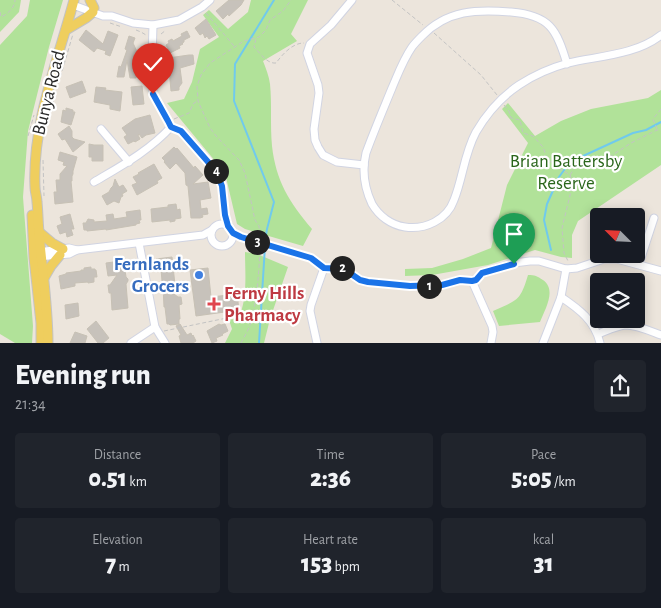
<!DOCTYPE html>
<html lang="en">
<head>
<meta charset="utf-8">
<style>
  body { margin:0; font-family:"Alegreya Sans",sans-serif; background:#20242c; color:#f1f3f6; height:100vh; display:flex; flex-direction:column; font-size:19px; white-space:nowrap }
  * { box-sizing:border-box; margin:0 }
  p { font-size:16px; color:#9ea1a6 }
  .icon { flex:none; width:28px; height:28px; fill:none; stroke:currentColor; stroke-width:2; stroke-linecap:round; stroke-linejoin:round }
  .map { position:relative; height:343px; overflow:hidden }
  .panel { display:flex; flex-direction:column; background:#171b24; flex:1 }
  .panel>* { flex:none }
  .needle { width:32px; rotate:294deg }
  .fabs { position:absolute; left:590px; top:208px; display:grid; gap:10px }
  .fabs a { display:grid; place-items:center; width:55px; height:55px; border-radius:5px; background:#171b24; box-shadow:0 2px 12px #0003; font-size:25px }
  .pin { position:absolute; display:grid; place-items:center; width:42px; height:42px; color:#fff; margin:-51px -21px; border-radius:50% 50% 50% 0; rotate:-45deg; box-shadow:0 0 5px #0007 }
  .pin .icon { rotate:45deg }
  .km { position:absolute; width:25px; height:25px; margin:-12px; border-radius:50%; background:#222; color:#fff; font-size:14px; line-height:25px; text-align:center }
  .round { display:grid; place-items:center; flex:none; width:52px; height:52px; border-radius:5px; background:#20242c }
  .headline { display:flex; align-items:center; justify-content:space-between; height:85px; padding:0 15px }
  h1 { font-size:28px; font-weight:800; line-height:38px }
  .metrics { display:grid; grid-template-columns:repeat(3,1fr); gap:8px; height:85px; padding:5px 15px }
  .metrics div { display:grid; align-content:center; border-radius:5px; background:#20242c; text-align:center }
  .metrics b { font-size:25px; font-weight:800 }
  .metrics small { font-size:14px; font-weight:400 }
  .metrics p { font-size:14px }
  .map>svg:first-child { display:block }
</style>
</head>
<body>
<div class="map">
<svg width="661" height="343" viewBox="0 0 661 343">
  <rect width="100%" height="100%" fill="#ece5dc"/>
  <g fill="#b1e299">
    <polygon points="0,0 21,0 19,12 0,32"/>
    <polygon points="30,0 63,0 49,47 28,131 23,197 33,326 32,343 15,343 0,334 0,45 27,16"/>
    <path d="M251 0H308L291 34 297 41 263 61C266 69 269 76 270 84 272 104 270 125 272 146 276 181 289 202 312 229L303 246 245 229 237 224 225 173 167 103 184 99 192 82 200 49 219 37 203 15 209 10 228 29 248 12Z"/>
    <polygon points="661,90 661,165 578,221 572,235 572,258 561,257 535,250 488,265 432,275 405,276 405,269 432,268 463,259 491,248 507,185 528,143 502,109 508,103 535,136 561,121 591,109 648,98"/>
    <path d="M245 252 257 254 288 267 270 319 264 343H225L232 329 229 320 238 318C248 301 245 271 245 252Z"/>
    <path d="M528 275C535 275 537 276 543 280 557 290 545 309 540 322L499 326 493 311C517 300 520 302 528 275Z"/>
  </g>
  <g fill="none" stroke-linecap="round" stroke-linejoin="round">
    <g stroke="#70caed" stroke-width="2">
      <polyline points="265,241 267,229 274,202 234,101 235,64 274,0"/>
      <polyline points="551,250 544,220 547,204 559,177 570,162 633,133 646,130 661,122"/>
      <polyline points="259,343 265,246"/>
    </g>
  </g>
  <g fill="#c7c2bb" stroke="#c7c1b5">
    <polygon points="229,0 244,0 241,5 229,16 228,14 223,19 216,11"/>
    <polygon points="206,19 216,35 209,39 207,36 205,38 203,33 200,35 195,28"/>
    <polygon points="86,30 103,44 108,31 118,35 110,56 105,54 106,51 97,48 94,52 79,40"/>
    <polygon points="187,31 190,37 184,40 184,42 182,43 183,44 179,46 180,48 170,53 166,45 169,43 168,41 172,39 173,41 182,36 181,34"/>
    <polygon points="129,36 135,38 133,43 139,56 135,69 138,69 136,78 130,78 127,60 124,77 117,77 119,66 121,67 127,50 125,49"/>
    <polygon points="189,55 193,55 194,64 180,68 182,83 179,87 179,90 171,91 168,58"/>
    <polygon points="82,81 86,92 70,98 66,87"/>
    <polygon points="142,86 144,104 133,105 131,87"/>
    <polygon points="96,87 106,88 105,90 122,92 120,111 110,109 110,105 94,102"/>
    <polygon points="66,108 73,110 73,112 75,112 71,125 61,122 63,110 66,111"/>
    <polygon points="150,115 155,133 146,135 142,138 139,134 138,135 140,139 135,142 134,141 128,144 124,137 127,135 122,128 135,119"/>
    <polygon points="69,126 72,131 72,137 74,139 85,142 73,152 65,139 62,140 58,134"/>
    <polygon points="89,144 94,145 103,145 103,161 92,161 92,157 89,157"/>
    <polygon points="174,147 176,149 177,148 194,168 195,166 203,175 193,184 208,182 211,198 200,200 201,209 207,208 208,214 202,215 203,217 200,218 191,218 188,186 186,185 185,173 176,163 170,169 164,162 165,161 162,158"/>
    <polygon points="60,152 77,157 73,171 73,174 72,176 72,181 71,181 73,202 55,204 54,192 57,192 56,180 60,180 60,174 67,166 63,165 64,162 58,160"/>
    <polygon points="154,164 162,178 157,181 158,183 137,195 132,185 137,183 133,177 139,174 138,173"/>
    <polygon points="115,179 119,187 123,185 127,191 122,194 123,196 121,197 119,203 114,201 107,205 102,196 109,192 111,188 113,186"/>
    <polygon points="176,204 177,210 180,209 181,218 175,219 175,221 170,222 170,220 152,222 151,209 168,207 168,205"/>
    <polygon points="140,210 141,220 139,220 140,223 136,224 136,225 106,230 106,229 87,231 87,230 84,230 83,223 86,223 88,219 94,220 94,222 107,221 106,215 113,214 114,219 127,217 126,212"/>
    <polygon points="70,214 74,229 71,229 73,235 67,237 66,232 60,234 57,226 62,224 60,217"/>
    <polygon points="172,257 175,285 163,286 178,297 181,297 182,304 179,305 180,319 179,319 179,324 170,325 169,324 167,324 165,307 164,307 163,286 158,287 162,281 161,269 158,269 156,259"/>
    <polygon points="121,261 121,263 124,263 126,277 128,279 128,281 126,284 128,308 112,310 111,293 109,293 108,285 110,285 117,275 108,276 106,263"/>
    <polygon points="91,267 91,269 95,269 95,270 96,270 97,277 94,277 94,282 88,283 88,282 75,283 75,286 61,289 59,276 66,274 66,273 81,271 81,270 84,270 84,268"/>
    <polygon points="208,268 211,297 237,294 239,310 196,316 190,270"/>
    <polygon points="78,303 79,316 66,319 65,305"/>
    <polygon points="96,321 109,338 103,343 98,343 87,329"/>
    <polygon points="180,324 187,335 191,333 192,336 193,335 196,341 193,343 181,343 179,336 181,335 176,326"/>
    <polygon points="219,324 221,325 225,324 228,331 222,334 223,335 216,338 217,341 212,343 207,331"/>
    <polygon points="75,332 87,336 85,343 70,343"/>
  </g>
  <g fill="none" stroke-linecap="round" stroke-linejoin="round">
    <g stroke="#d1d4e2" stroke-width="9">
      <g id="minor">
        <polyline points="352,0 331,25 310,44 307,53 318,85 319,93 314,129 315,140 318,147 323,155 337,162 364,165"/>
        <polyline points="73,5 103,16 112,16 133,23 153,25 179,20 202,7 210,0"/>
        <path d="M567 64C557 29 549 15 511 12 477 9 447 10 422 36 418 40 415 43 412 47 403 60 398 74 392 88 383 110 374 131 366 153 362 170 364 187 372 204 379 216 391 225 405 227 425 230 447 220 454 200 463 178 464 154 476 132 487 113 501 97 519 85 534 75 550 68 568 63 598 56 636 55 661 35"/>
        <polyline points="171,127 181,131 216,171 222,186 225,215 228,225"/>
        <polyline points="101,129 129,162"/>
        <path d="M94 182C121 166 149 151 171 127L168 121 153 94 152 60 153 25"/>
        <circle cx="222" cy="235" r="11"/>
        <polyline points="139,243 155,327 165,343"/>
        <polyline points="268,245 311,258 324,268 343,269 361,280 368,282 410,286 430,286 442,285 460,280 472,281 475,280 482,273 514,263 530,261 539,261 566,269 577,268 604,259 617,259 661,271"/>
        <polyline points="38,252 69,248 77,250"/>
        <polyline points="38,257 69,254 77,250 203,235 212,230"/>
        <polyline points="639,264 654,218"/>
        <polyline points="472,281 492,326 493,332 491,343"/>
        <path d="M561 297C579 309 595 321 600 343"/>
        <path d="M598 334C606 331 616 326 625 325 637 325 650 331 661 335"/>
        <polyline points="131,343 155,327"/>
        <polyline points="317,343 310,311 311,305 324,268"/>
        <polyline points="543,343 561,297 566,269"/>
      </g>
    </g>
    <g stroke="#c3c3c3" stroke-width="11">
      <g id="major">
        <polyline points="90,0 94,8"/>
        <polyline points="66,30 86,18 93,12"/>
        <polyline points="32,215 34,258 41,323 41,343"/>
        <polyline points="39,232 52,243 63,249"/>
        <polyline points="44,278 51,266 60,255"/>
        <path d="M48 343C48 306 42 269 39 232 38 222 38 212 37 202 37 197 35 192 35 187 32 124 58 60 74 0"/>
      </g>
    </g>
    <g stroke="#c3c3c3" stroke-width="1" stroke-dasharray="4 2.5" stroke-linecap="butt">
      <polyline points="392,0 423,25"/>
      <path d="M0 12 1 17C8 14 15 7 15 0"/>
      <polyline points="206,13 234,46"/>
      <polyline points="110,23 122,27"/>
      <polyline points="136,30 141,32 146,35"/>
      <polyline points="434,33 481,75 497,95"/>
      <polyline points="161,34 166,30"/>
      <path d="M256 39 254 47C260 53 267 64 276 63 282 55 292 43 304 43"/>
      <polyline points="53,102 73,34"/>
      <polyline points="504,105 509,111 511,118 520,120 523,133 533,136 543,147 548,161 552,162 559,168 570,175 573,183 562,228 564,253 568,261"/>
      <polyline points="174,119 189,113 193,104 197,101"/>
      <polyline points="657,129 653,119 661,109"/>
      <polyline points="28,136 34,115"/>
      <polyline points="43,160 44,196"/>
      <polyline points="570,175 575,167 584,162 611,156 631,143 657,130 661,130"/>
      <polyline points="260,235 259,226 255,220 245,173 239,160 217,137 210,128 198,101 197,86 201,75 210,63 244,41 259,37 266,30 270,20 283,11 291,0"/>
      <polyline points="164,331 251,313"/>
      <path d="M241 343C244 337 248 331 250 325 257 302 259 272 260 249"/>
    </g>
    <use href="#minor" stroke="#fff" stroke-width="7"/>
    <use href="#major" stroke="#efce5e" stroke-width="9"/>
    <g stroke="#d1d4e2" stroke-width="9" stroke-linecap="butt">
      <polyline id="minor-bridge" points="241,237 268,245"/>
    </g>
    <use href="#minor-bridge" stroke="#fff" stroke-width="7"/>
  </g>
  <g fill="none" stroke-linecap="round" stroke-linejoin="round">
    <g stroke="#fff" stroke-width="10">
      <polyline id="route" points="153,94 168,121 171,127 181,131 216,171 222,186 225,215 228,226 233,233 241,237 311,258 324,268 344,269 360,280 368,282 410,286 442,285 460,280 472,281 476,280 482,273 514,264"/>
    </g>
    <use href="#route" stroke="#1a73e8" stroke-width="6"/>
  </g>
  <circle fill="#3f7fe0" stroke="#fff" stroke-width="2" cx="199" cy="275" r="5"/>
  <path fill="#e0444e" stroke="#fff" stroke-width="2" d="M211.5 296.5h5v5h5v5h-5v5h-5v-5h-5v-5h5z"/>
  <g text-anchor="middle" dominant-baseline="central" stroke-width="4.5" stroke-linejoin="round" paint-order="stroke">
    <g font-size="19" fill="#2a2a2a" stroke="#fff">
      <text transform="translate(49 93) rotate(-76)">Bunya Road</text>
    </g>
    <g font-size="19" fill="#2a661b" stroke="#fff">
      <text x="566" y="161">Brian Battersby<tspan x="566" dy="22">Reserve</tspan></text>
    </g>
    <g font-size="19" font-weight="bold" fill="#366cbe" stroke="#fff" text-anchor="end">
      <text x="189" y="264">Fernlands<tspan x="189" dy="22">Grocers</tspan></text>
    </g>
    <g font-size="19" font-weight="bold" fill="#be3a42" stroke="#fff" text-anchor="start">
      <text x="224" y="293">Ferny Hills<tspan x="224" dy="22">Pharmacy</tspan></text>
    </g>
  </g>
</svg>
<div class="fabs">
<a><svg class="needle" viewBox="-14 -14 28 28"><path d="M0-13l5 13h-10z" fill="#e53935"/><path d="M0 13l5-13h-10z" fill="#9ea1a6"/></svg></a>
<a><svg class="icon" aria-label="layers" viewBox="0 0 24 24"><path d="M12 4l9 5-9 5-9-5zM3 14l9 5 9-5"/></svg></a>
</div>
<div class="pin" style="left:514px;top:264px;background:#1e9e55"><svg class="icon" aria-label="arrive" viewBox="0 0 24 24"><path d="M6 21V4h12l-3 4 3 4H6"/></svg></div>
<div class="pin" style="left:153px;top:94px;background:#d93025"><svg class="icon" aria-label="check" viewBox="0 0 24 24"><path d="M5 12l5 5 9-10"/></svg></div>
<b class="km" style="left:429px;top:286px">1</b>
<b class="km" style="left:342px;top:268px">2</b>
<b class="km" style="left:257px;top:242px">3</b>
<b class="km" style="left:216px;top:171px">4</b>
</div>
<section class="panel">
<div class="headline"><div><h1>Evening run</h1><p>21:34</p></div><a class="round"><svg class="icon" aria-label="share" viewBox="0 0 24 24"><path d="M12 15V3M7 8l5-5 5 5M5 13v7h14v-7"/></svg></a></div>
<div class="metrics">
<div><p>Distance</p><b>0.51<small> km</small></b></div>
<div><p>Time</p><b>2:36</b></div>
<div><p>Pace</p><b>5:05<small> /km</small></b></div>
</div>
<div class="metrics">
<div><p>Elevation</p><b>7<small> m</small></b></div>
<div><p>Heart rate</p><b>153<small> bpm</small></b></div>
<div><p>kcal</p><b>31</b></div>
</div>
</section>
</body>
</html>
